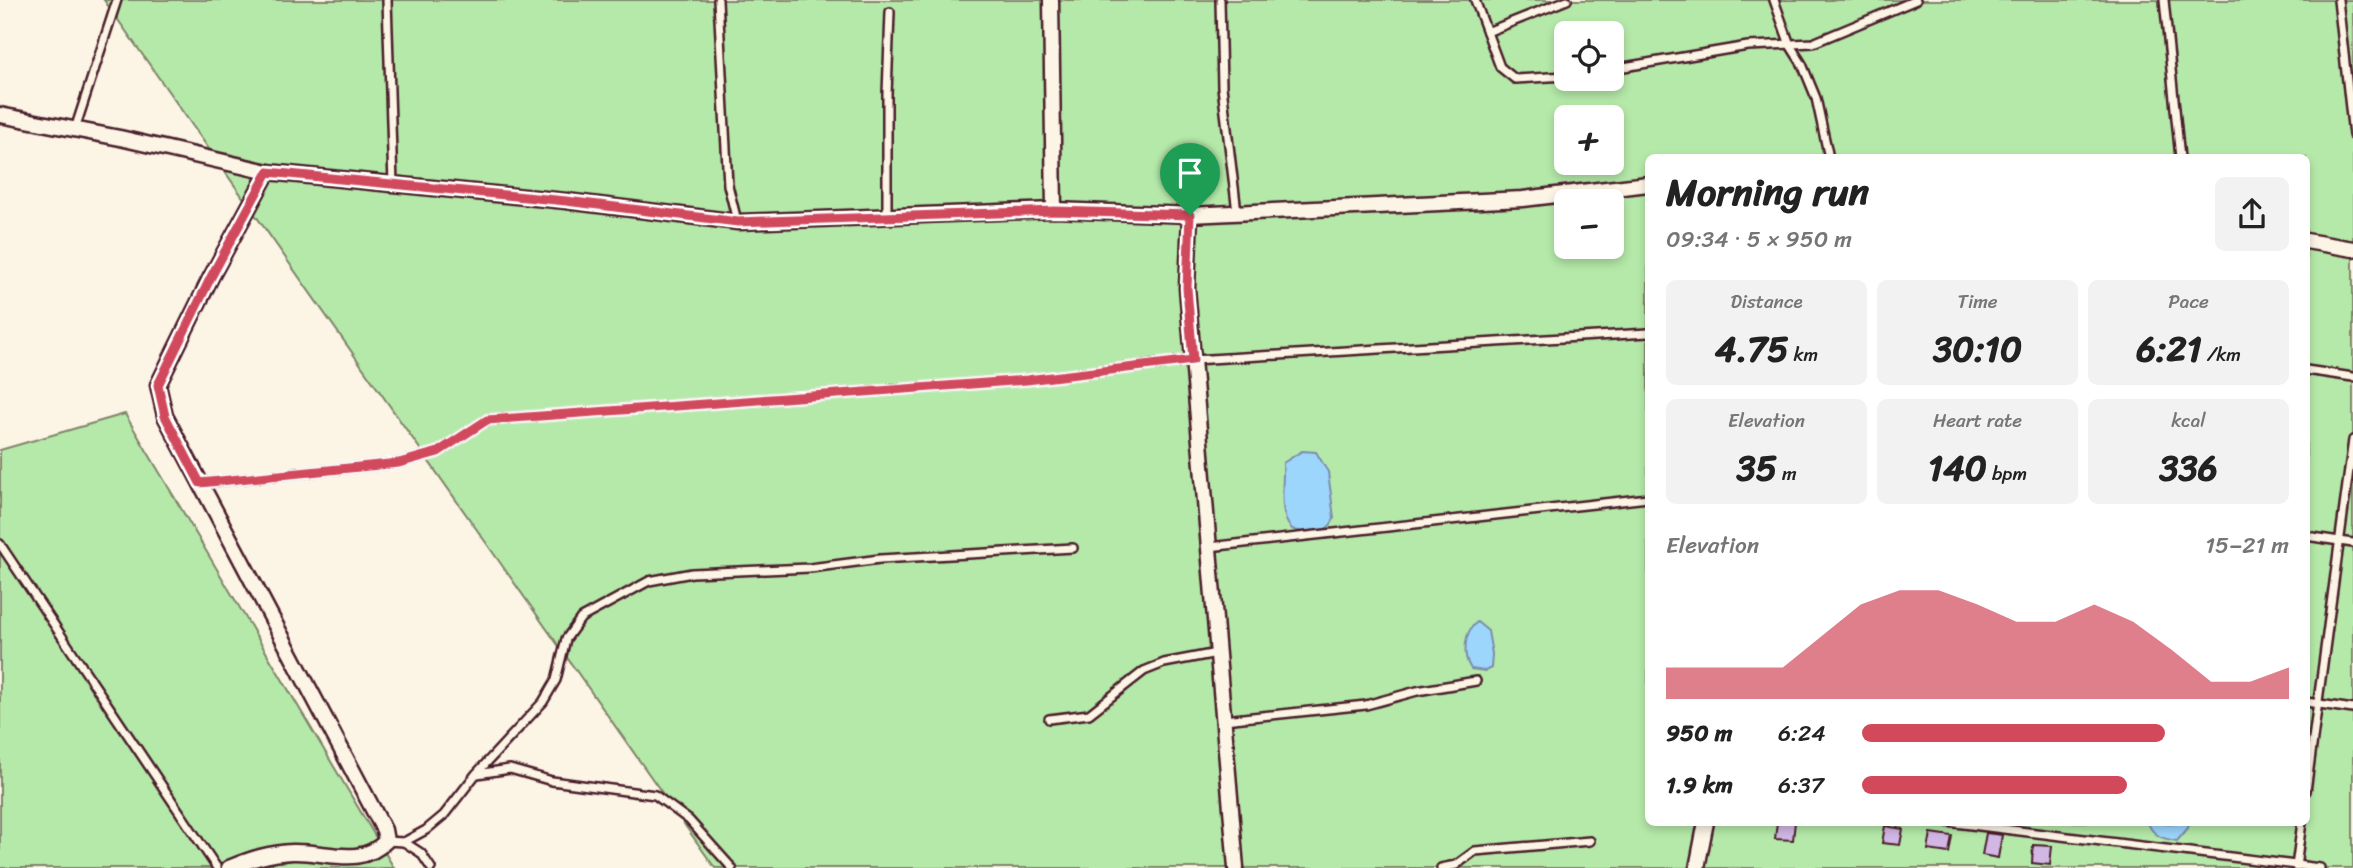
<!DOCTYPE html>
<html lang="en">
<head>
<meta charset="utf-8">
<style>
  body { margin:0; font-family:Sriracha,sans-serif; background:#f2f2f2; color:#222; height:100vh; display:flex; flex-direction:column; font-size:26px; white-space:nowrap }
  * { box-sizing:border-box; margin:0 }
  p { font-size:23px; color:#767676 }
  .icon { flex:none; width:38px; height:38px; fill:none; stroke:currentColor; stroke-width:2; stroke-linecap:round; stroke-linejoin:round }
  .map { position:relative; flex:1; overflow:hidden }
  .side { position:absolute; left:1645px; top:154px; width:665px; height:672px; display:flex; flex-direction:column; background:#fff; border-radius:10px; box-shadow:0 4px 10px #0003 }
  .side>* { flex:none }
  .buttons { position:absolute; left:1554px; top:21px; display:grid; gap:14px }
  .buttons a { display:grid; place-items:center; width:70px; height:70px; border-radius:10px; background:#fff; box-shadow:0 4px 10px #0003; font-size:35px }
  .pin { position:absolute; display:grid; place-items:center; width:60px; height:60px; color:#fff; margin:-72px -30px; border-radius:50% 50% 50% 0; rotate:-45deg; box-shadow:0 0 7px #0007 }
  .pin .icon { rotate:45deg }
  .round { display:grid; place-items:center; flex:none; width:74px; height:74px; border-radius:10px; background:#f2f2f2 }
  .summary { display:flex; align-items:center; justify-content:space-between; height:119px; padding:0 21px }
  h1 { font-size:38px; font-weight:700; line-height:52px }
  .stats { display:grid; grid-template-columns:repeat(3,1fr); gap:10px; height:119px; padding:7px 21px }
  .stats div { display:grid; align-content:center; border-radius:10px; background:#f2f2f2; text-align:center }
  .stats b { font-size:35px; font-weight:700 }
  .stats small { font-size:19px; font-weight:400 }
  .stats p { font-size:19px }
  .chart { height:196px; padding:14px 21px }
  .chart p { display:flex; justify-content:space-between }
  .chart svg { width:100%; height:126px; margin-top:7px; fill:#d1495b; opacity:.7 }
  ul { padding:0 21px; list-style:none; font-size:23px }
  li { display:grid; grid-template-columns:112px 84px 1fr; align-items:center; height:52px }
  li i { height:18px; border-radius:9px; background:#d1495b }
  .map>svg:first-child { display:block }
</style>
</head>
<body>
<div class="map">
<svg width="2353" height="868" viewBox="0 0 2353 868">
  <rect width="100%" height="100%" fill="#fcf5e5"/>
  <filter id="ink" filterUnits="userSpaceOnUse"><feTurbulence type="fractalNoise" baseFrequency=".0143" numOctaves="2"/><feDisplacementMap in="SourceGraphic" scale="14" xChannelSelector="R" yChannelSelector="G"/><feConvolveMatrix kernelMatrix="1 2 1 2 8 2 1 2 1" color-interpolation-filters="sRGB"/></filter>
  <g filter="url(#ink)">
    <g fill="#b5e9a9" stroke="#80846a" stroke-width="2" fill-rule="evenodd">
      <path d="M104 0H2353V868H715ZM1566 33H1612V79H1566ZM1566 117H1612V163H1566ZM1648 158H2306V822H1648ZM1566 201H1612V247H1566Z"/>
      <polygon points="125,414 394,868 0,868 0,450"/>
    </g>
    <g fill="#9dd6fd" stroke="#7c8da9" stroke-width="2">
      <path d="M1302 451 1316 452 1328 472 1334 518C1330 530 1323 530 1312 531 1306 531 1296 533 1291 528 1278 515 1284 480 1283 463Z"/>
      <path d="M1477 622 1488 631 1492 654 1491 668 1485 671 1471 669C1462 656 1464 631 1477 622Z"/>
      <path d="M2148 823H2189L2188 828 2177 841C2163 839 2153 836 2148 823Z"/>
    </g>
    <g fill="#d2b7e5" stroke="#4a1f2b" stroke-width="2">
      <polygon points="1777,822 1795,822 1793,840 1775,839"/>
      <polygon points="1885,826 1903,829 1900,845 1882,843"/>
      <polygon points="1931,833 1952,836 1949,853 1928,850"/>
      <polygon points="1986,833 2002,835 1998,858 1982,855"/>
      <polygon points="2033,845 2052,846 2050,865 2032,863"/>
    </g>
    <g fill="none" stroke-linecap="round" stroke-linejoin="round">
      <g stroke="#4a1f2b" stroke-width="12">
        <g id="service">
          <polyline points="387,0 393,184"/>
          <polyline points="718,0 728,185 737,221"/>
          <polyline points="1220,0 1222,87 1237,212"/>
          <polyline points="1475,0 1500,67 1515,79 1566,76"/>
          <polyline points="1774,0 1790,45 1802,64 1816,98 1829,158"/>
          <polyline points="2164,0 2180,158"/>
          <polyline points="2338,0 2353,135"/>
          <polyline points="1487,32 1567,0"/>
          <polyline points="1612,69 1748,46 1813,43 1916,0"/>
          <polyline points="75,129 117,0"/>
          <polyline points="887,216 887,94 890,12"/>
          <polyline points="2306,370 2353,377"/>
          <polyline points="201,483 399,463 438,452 487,420 1027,380 1193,360 1648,333"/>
          <polyline points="2306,536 2353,543"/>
          <polyline points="0,544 217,868"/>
          <polyline points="1209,547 1648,498"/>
          <polyline points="2306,702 2353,709"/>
          <polyline points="1049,719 1089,714 1144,671 1164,663 1217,653"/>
          <polyline points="1224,720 1366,705 1417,691 1476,681"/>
          <polyline points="477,774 510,769 552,781 655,795 689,820 732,868"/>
          <polyline points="2306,791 2353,440"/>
          <polyline points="1947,822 2320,868"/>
          <polyline points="386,841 404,842 426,830 444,815 476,774 543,702 556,680 566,639 581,618 649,581 692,573 810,568 880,559 1073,548"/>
          <polyline points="404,842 421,853 431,868"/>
          <polyline points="2296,867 2302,822"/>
          <polyline points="1441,868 1456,865 1475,851 1590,841"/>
        </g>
      </g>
      <g stroke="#4a1f2b" stroke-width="19">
        <g id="minor">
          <polyline points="1051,0 1054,210"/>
          <polyline points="0,115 120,138 268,172 566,201 738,222 1054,210 1190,215 1523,199 1648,184"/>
          <polyline points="1190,215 1187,288 1236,868"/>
          <polyline points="2306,241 2353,249"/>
          <path d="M229 868C251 859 269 853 293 852 327 851 360 868 386 841L384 830 165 416 158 385 211 277 268 172"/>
          <polyline points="1697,868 1706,822"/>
        </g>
      </g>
      <use href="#service" stroke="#fcf5e5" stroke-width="7"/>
      <use href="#minor" stroke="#fcf5e5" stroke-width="14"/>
    </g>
  </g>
  <g fill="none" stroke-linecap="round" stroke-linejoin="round" filter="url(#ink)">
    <g stroke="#fff" stroke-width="14">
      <polygon id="route" points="268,172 566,201 738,222 1055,211 1190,215 1187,288 1193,360 1027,380 487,420 438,452 399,463 200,483 165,416 158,385 211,277"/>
    </g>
    <use href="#route" stroke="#d1495b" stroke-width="9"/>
  </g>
</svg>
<div class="buttons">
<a><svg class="icon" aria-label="locate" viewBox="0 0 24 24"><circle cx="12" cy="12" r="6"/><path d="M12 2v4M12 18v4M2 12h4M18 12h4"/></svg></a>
<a>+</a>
<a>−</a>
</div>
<div class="pin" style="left:1190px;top:215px;background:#1e9e55"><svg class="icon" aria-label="arrive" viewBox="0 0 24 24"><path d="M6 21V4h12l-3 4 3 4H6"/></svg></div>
<section class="side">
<div class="summary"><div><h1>Morning run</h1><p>09:34 · 5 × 950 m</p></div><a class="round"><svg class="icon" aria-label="share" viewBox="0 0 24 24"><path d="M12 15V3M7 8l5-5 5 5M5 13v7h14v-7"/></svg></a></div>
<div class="stats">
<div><p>Distance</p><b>4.75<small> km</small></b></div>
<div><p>Time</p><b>30:10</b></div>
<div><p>Pace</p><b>6:21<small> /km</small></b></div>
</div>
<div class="stats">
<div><p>Elevation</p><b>35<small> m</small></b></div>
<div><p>Heart rate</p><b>140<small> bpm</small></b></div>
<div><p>kcal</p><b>336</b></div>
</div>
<div class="chart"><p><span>Elevation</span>15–21 m</p>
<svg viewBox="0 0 160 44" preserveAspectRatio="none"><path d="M0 44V33L10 33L20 33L30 33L40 22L50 11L60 6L70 6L80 11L90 17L100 17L110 11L120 17L130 27L140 38L150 38L160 33V44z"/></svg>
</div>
<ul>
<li><b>950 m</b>6:24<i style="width:71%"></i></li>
<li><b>1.9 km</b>6:37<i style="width:62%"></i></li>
</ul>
</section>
</div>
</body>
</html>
